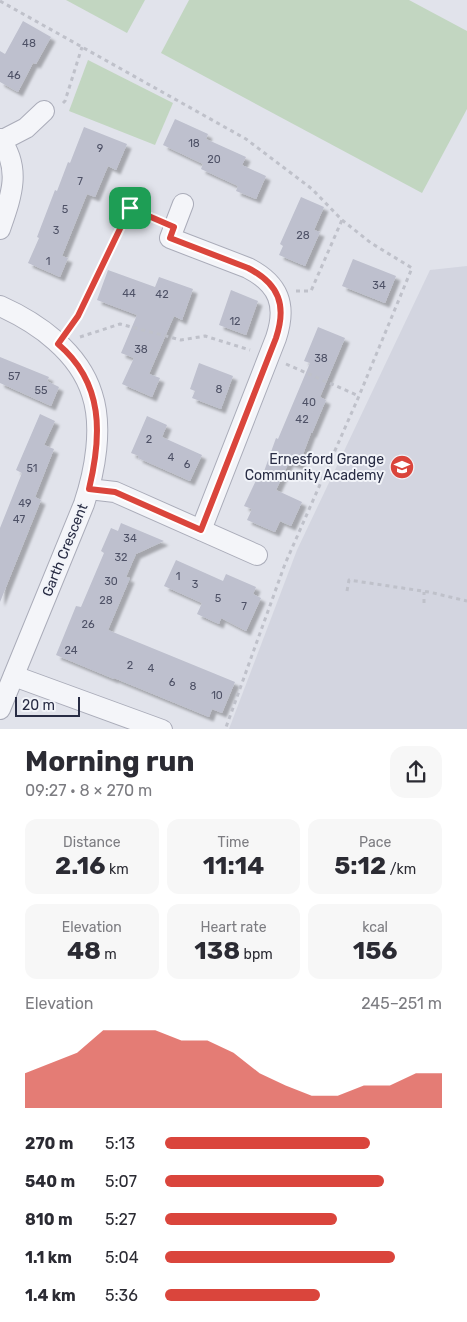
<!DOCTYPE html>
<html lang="en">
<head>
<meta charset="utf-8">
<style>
  body { margin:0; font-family:Rubik,sans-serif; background:#f7f7f7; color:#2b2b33; height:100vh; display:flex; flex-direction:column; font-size:19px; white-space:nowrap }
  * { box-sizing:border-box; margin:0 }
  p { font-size:16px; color:#7c7c81 }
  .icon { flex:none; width:28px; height:28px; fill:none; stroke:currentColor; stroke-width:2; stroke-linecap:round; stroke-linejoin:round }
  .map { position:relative; height:729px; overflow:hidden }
  .panel { display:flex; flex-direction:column; background:#fff; flex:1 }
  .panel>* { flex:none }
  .scale { position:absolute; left:15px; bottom:12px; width:65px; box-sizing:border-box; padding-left:5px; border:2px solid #282c44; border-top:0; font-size:14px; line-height:18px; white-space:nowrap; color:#282c44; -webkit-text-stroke:4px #f1f3f8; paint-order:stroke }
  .pin { position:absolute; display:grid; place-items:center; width:42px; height:42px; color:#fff; margin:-21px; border-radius:10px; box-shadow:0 2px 8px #0006 }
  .round { display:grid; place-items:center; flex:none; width:52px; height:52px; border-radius:15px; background:#f7f7f7 }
  .headline { display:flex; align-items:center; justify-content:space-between; height:85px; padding:0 25px }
  h1 { font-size:28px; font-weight:700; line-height:38px }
  .figures { display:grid; grid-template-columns:repeat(3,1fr); gap:8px; height:85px; padding:5px 25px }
  .figures div { display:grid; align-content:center; border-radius:12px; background:#f7f7f7; text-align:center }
  .figures b { font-size:25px; font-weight:700 }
  .figures small { font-size:14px; font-weight:400 }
  .figures p { font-size:14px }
  .chart { height:140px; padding:10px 25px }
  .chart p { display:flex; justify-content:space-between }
  .chart svg { width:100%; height:90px; margin-top:5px; fill:#da453c; opacity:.7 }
  ul { padding:0 25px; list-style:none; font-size:16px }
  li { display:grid; grid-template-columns:80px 60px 1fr; align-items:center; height:38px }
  li i { height:12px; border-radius:6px; background:#da453c }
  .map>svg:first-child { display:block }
</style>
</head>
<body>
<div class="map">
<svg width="467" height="730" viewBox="0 0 467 730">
  <defs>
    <filter id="shadow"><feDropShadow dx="4.5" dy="4.5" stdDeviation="1" flood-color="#0004"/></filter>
  </defs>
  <rect width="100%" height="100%" fill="#e1e3eb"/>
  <polygon fill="#d3d5e0" points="467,266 467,729 229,729 297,550 430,270"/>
  <g fill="#c2d6c1">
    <polygon points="66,0 145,0 127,33"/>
    <polygon points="189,0 409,0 467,31 467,109 422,193 161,53"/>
    <polygon points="88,60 173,103 155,145 69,111"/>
  </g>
  <g fill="#bec0ce" filter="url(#shadow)">
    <polygon points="23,21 51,37 36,64 33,63 18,92 0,82 0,51 5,54"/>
    <polygon points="175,119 208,134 206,139 246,157 242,165 266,176 256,199 236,191 238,186 201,169 203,164 163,145"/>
    <polygon points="84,127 127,144 116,170 108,166 95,197 87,194 62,256 68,258 60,277 28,263 39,238 37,237 55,190 57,191 68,162 70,163"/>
    <polygon points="301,197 324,207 314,230 320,232 305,266 279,255 283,246 280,244"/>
    <polygon points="353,259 396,276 385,303 342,286"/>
    <polygon points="108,270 155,287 159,277 193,289 182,320 174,316 149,374 160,378 152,397 122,384 134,358 121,353 137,315 97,300"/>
    <polygon points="231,290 258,301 246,335 219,325"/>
    <polygon points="318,327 345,338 320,397 326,400 312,433 311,433 299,465 289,462 276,490 302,502 291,526 280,521 275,532 247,520 252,509 244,506 258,476 262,477 276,438 278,439 310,363 304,361"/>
    <polygon points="0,357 49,377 47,381 59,387 51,406 0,383"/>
    <polygon points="199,363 233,376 221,409 192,398 195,391 190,389"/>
    <polygon points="40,414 55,421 44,445 54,449 35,497 41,500 0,602 0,528 22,473 16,470"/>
    <polygon points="147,416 167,425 162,437 202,455 190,481 138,458 139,456 131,453"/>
    <polygon points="121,523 164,541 136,554 126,577 130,578 108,630 235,682 222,713 212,709 209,717 114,678 114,679 56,655 76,606 81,607 104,553 101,551 111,528 118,531"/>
    <polygon points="176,560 223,581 226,574 256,587 253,594 261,598 246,631 221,618 219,624 197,614 202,603 164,586"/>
  </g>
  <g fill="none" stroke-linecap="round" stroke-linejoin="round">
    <g stroke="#aaacb9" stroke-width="22">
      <g id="minor">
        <path d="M0 139C22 169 11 197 0 229"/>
        <polyline points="1,141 26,128 44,111"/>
        <path d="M183 204 170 238 248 268C279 284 287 305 276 338L201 530"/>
        <path d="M0 306C38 323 79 352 92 394 103 427 95 471 84 504L0 709"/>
        <polyline points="89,489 115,492 257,555"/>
        <polyline points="14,676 162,730"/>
      </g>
    </g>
    <g stroke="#bfc1ca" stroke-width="3" stroke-dasharray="4 4" stroke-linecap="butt">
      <polyline points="0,1 246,139 312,189 342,220 371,243 412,268 359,396 285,564 225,730"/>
      <polyline points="63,103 65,101 82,47"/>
      <polyline points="296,291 311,291 342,220"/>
      <polyline points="70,328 78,316 130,208 155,219"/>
      <polyline points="80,337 120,324 181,340 205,336 250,350"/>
      <polyline points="286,364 359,396"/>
      <polyline points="347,591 349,580 429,592 467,601"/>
      <polyline points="424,603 424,592"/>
    </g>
    <use href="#minor" stroke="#f4f5f9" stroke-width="20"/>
  </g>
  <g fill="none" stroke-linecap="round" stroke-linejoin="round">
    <g stroke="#fff" stroke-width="10">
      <path id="route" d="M130 208 174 227 170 238 248 268C279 284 287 305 276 338L201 530 115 492 89 489C102 435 104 383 58 344L78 316Z"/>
    </g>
    <use href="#route" stroke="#da453c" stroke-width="6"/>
  </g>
  <defs>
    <g id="school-disc" transform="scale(1.25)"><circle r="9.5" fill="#da453c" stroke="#f1f3f8"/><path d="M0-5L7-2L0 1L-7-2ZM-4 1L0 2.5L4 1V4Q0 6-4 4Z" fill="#fff"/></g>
  </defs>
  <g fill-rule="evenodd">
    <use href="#school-disc" x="402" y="467"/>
  </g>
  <g text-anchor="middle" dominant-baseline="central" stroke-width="4" stroke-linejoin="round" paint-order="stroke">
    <g font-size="11" fill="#4e5166">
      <text x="29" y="43">48</text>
      <text x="14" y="75">46</text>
      <text x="194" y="143">18</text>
      <text x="100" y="148">9</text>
      <text x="214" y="159">20</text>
      <text x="80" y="181">7</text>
      <text x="65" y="209">5</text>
      <text x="56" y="230">3</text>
      <text x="303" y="235">28</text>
      <text x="48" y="261">1</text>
      <text x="379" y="285">34</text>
      <text x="129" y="293">44</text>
      <text x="162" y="294">42</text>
      <text x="235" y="321">12</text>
      <text x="141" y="349">38</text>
      <text x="321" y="358">38</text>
      <text x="14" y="376">57</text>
      <text x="219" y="389">8</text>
      <text x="41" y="390">55</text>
      <text x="309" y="402">40</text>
      <text x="302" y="419">42</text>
      <text x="149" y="439">2</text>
      <text x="171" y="457">4</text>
      <text x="187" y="464">6</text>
      <text x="32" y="468">51</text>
      <text x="25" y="503">49</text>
      <text x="19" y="519">47</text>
      <text x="130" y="538">34</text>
      <text x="121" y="557">32</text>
      <text x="178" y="576">1</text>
      <text x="111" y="581">30</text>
      <text x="195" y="584">3</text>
      <text x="218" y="598">5</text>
      <text x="106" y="600">28</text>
      <text x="244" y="606">7</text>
      <text x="88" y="624">26</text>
      <text x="71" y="650">24</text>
      <text x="130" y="665">2</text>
      <text x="151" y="668">4</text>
      <text x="172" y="682">6</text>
      <text x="193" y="686">8</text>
      <text x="217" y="695">10</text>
    </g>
    <g font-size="14" fill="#282c44" stroke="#f1f3f8" text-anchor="end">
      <text x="384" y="459">Ernesford Grange<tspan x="384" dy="16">Community Academy</tspan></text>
    </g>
    <g font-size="14" fill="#282c44" stroke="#f1f3f8">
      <text transform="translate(65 550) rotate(-68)">Garth Crescent</text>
    </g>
  </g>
</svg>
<div class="scale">20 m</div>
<div class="pin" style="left:130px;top:208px;background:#1e9e55"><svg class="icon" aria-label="arrive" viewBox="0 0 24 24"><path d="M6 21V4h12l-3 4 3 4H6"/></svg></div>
</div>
<section class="panel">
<div class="headline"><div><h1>Morning run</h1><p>09:27 · 8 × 270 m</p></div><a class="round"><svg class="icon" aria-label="share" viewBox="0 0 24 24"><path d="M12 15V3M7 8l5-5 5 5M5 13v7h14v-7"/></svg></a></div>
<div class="figures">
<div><p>Distance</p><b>2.16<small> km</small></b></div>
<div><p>Time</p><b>11:14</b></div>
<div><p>Pace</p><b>5:12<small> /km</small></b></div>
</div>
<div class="figures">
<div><p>Elevation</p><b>48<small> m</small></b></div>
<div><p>Heart rate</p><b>138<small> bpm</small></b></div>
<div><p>kcal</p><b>156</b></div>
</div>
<div class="chart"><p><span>Elevation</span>245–251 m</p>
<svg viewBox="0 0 160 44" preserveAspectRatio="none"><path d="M0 44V27L10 22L20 17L30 6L40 6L50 6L60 11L70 11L80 17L90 27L100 33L110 38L120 38L130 33L140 33L150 27L160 27V44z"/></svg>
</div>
<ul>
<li><b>270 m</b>5:13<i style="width:74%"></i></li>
<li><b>540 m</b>5:07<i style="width:79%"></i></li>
<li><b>810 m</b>5:27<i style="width:62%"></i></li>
<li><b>1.1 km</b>5:04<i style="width:83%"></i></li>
<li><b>1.4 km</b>5:36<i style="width:56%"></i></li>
</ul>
</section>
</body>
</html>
